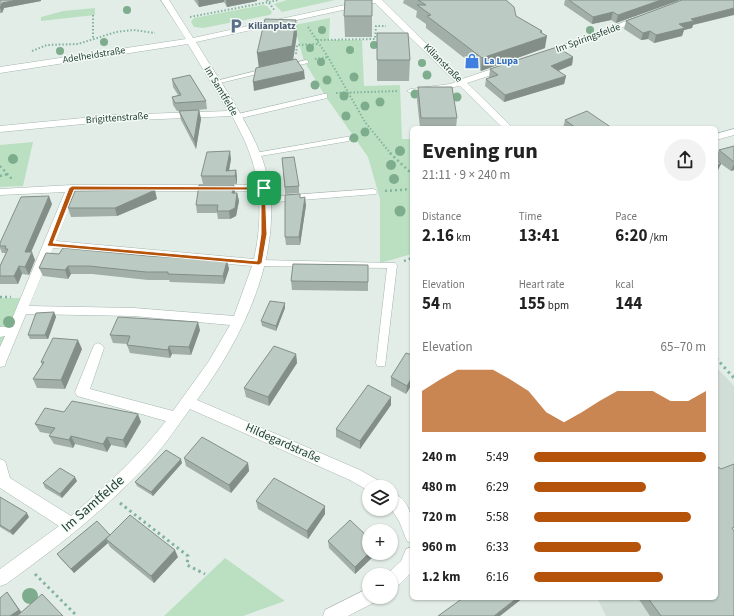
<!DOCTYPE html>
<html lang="en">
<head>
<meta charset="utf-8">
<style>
  body { margin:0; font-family:"Source Sans 3",sans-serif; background:#f2f2f2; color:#222; height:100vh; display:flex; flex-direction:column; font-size:15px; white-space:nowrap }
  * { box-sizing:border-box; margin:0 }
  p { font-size:13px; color:#767676 }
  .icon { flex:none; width:22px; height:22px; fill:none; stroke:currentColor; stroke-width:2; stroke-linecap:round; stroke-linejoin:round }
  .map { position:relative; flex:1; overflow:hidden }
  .sheet { position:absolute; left:410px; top:126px; width:308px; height:474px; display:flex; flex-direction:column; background:#fff; border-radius:6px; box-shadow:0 1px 3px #0004 }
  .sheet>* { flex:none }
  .fabs { position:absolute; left:362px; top:480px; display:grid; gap:8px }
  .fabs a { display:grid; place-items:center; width:36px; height:36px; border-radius:50%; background:#fff; box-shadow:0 1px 3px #0004; font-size:20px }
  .pin { position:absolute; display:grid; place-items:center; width:34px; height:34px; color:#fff; margin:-17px; border-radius:8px; box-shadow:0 2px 6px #0006 }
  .round { display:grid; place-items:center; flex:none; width:42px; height:42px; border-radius:21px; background:#f2f2f2 }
  .summary { display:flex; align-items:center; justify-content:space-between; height:68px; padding:0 12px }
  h1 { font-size:22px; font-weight:700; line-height:30px }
  .metrics { display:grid; grid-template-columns:repeat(3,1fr); gap:6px; height:68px; padding:4px 12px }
  .metrics div { display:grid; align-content:center }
  .metrics b { font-size:17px; font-weight:700 }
  .metrics small { font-size:11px; font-weight:400 }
  .metrics p { font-size:11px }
  .chart { height:112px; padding:8px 12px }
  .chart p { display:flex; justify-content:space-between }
  .chart svg { width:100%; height:72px; margin-top:4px; fill:#b45309; opacity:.7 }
  ul { padding:0 12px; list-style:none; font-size:13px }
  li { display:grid; grid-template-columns:64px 48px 1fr; align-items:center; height:30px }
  li i { height:10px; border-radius:5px; background:#b45309 }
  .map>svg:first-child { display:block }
</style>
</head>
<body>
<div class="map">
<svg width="734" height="616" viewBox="0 0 734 616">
  <rect width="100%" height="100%" fill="#e3ede8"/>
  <polygon fill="#d1ddd7" points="716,367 734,386 734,616 606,616 597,598 716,598"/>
  <g fill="#bbe0c1">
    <polygon points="287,0 335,0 282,12 274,4"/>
    <polygon points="263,5 267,6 272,12 270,15 203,28 194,27 191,22 194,18"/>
    <polygon points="95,8 95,15 41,21 41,17 63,11"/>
    <polygon points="330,18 329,40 362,40 364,86 400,85 402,139 412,139 412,254 380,263 380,199 368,157 324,94 304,61 294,25"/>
    <polygon points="33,142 23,186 0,187 0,145"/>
    <polygon points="0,298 23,298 0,354"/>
    <polygon points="225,558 285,601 243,616 164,616"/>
  </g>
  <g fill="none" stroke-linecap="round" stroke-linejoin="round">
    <g stroke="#a5b6af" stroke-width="1">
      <g id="service">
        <polygon points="306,60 308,61 308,63 286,68 283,66"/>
        <polygon points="268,68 272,70 270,71 216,84 212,82"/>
        <polygon points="462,80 466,82 465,84 451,88 411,93 407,91 411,89 450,84"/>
        <polygon points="324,94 327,94 327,98 237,119 233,117 234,115"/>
        <polygon points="346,137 349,137 349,141 255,157 251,155 255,153"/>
        <polygon points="373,189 376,190 377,192 376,194 264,203 260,200 264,197"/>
        <polygon points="259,260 395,263 397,265 385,366 377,366 376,363 387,268 259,266 254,263"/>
      </g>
    </g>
    <g stroke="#a5b6af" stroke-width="1">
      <g id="minor">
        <path d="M161 0H169L193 38 368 0H382L462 79 501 66H507V70L467 83 513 128H503L375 3 196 42C218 79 249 121 263 161 290 243 245 335 197 400L360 470 381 482 383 487H369V491L350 480 190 409C178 425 167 442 154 457 110 506 59 546 6 584L0 586V569L59 526 0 488V459L5 461 10 478 71 516C105 487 138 457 166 421L77 396 75 392 94 345 98 343 102 345 104 348 90 389 173 411 209 361 230 325 134 316 26 314 6 362 5 366 0 367V347L5 336 0 337V327L9 326 65 192 0 195V189L72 185H257C255 160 244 138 232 116L114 121 0 132V126L114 115 228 111 188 44 0 73V67L186 39ZM76 191H258C261 214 259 236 254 259L56 241ZM53 248 252 266 234 316 134 308 29 306Z"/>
        <polygon points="637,17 644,19 547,56 541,56 540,54"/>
        <polygon points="734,129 734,135 716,140 716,134"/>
        <path d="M391 492C414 501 412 523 412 543L407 541 399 521 391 509Z"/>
        <polygon points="412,547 412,572 400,584 391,589 391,575 386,575 401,561 406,549"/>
        <polygon points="369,588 369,597 377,597 375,602 348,616 323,616 325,610"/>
      </g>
    </g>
    <g stroke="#82b39f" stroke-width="2" stroke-dasharray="1.5 2" stroke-linecap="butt">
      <polyline points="267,0 275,11"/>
      <polyline points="93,15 93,39"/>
      <polyline points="190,17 279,0"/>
      <polyline points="308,27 328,57 365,122 391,154"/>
      <polyline points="317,40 375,39 376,26 386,26"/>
      <polyline points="32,51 47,45 78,44 116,32 133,30 155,33"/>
      <polyline points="296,54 297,45 319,44"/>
      <polyline points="315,59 328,57"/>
      <polyline points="336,93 399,91"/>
    </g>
    <g stroke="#82b39f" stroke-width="2.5" stroke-dasharray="2 3" stroke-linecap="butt">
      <polyline points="390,153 412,174"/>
      <polyline points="0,166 12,179"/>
      <polyline points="0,176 8,174"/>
      <polyline points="385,191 412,189"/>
      <polyline points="404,261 412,258"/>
      <polyline points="0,297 11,297"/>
    </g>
    <g stroke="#82b39f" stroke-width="3" stroke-dasharray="2.5 3.5" stroke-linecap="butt">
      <polyline points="716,358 734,378"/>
      <polyline points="120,503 188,556 187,565 205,574"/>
      <polyline points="35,574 77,616"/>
    </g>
    <use href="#service" fill="#fff" fill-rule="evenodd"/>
    <use href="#minor" fill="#fff" fill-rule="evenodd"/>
  </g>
  <g fill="#7dad8c">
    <circle cx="127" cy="10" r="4"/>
    <circle cx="322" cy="30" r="4"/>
    <circle cx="590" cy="30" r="4"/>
    <circle cx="104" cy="42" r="4"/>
    <circle cx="374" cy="45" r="4"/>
    <circle cx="310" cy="48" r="4"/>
    <circle cx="350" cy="50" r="4"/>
    <circle cx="60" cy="51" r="4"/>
    <circle cx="321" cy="62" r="4"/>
    <circle cx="422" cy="63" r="4"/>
    <circle cx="427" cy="75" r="4.5"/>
    <circle cx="354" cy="77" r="4.5"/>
    <circle cx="327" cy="80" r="4.5"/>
    <circle cx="315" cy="85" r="4.5"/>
    <circle cx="415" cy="94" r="4.5"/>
    <circle cx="344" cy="96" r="4.5"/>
    <circle cx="457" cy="97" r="4.5"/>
    <circle cx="380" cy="102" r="4.5"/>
    <circle cx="365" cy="106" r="4.5"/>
    <circle cx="346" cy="116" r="4.5"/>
    <circle cx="365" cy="132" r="4.5"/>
    <circle cx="354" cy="138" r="4.5"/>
    <circle cx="400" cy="151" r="5"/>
    <circle cx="13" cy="159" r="5"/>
    <circle cx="391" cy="165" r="5"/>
    <circle cx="394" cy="179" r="5"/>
    <circle cx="400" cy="211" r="5.5"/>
    <circle cx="9" cy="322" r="6"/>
    <circle cx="30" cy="596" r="8"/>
  </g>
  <g fill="#a1afa8">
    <polygon points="0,0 41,0 41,1 4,8 2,13 0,13"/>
    <polygon points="194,0 257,0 257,1 227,7 224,2 199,7"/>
    <polygon points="404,0 506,0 516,16 542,31 542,33 545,48 481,71 426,28 426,24 416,17 417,11 403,3"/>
    <polygon points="565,0 680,0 616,23 611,20 592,24 564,5"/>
    <polygon points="344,16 372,16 372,37 345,37"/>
    <polygon points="626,21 693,25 692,28 684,30 682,36 654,43 648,39 641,40 624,29"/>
    <polygon points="377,33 410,60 409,81 377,81"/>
    <polygon points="573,57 572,65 558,71 566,76 564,84 504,102 485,86 486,79 490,78 489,77 490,69"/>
    <polygon points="172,79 206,101 207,109 187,111 199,110 201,119 196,149 181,120 179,111 177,111 173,105 172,97 178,95 173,87"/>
    <polygon points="418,87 457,118 456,128 420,128 417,100"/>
    <polygon points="565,120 612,128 563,128"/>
    <polygon points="734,146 734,170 731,171 717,161 717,172 716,173 716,158 719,150"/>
    <polygon points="282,158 299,186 299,193 285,194"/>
    <polygon points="231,159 229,170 236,170 237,178 237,184 203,184 201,176"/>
    <polygon points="235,192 235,193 237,193 239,201 236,216 230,219 218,219 217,213 197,213 196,205"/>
    <polygon points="300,198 306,205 300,245 286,245 285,237"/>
    <polygon points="157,199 117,216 71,217 68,208"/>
    <polygon points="52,204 31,252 35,260 29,275 22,274 18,284 0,284 0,266 6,253 2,253 0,248 0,243"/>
    <polygon points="59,254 149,256 227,261 229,269 224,284 170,282 169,280 148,280 92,274 71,274 68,279 43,276 39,268"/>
    <polygon points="368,265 368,291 292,290 291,281"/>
    <polygon points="285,308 276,331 262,326 261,321"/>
    <polygon points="54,312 56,317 48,339 30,339 28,335"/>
    <polygon points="200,330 191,355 172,354 170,358 130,353 127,345 128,344 113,343 110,335"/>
    <polygon points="82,349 65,389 37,388 33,379 42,365 41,362"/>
    <polygon points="296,354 297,363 269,406 246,397 244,388"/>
    <polygon points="412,354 412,386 411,386 406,394 391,386 391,377"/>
    <polygon points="391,405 360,449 336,437 336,429"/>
    <polygon points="64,412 141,422 126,448 111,445 107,452 75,444 73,448 54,444 49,436 51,434 40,432 35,424"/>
    <polygon points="184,458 248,463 249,471 231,493 186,466"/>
    <polygon points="182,463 153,496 137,486 135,482"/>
    <polygon points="77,481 62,498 45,488 43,483"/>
    <polygon points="0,497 29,517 13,535 0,527"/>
    <polygon points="256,501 325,514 308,539 258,509"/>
    <polygon points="110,535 178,557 154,583 110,547 108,543 74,573 60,558 57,554"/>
    <polygon points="328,541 377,553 355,574 329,548"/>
    <polygon points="638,598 716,598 734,616 650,616"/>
  </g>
  <g fill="#838e88">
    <polygon points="17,0 41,0 41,1 4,8 2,13 0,8 2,3"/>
    <polygon points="198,0 224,0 224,2 199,7"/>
    <polygon points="226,0 257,0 257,1 227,7"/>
    <polygon points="661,0 680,0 616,23 618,15"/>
    <polygon points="734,8 734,15 693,25 692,28 684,30 682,36 654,43 656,35 691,19"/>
    <polygon points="613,12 611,20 592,24 593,17"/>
    <polygon points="296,20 297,35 293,61 259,69 257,53"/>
    <polygon points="542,31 541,38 547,36 545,48 481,71 482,58"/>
    <polygon points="650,31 648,39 641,40 643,33"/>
    <polygon points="573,57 572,65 550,74 551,66"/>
    <polygon points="304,71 305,79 254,91 253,82"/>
    <polygon points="566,76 564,84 504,102 505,95"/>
    <polygon points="199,110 201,119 196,149 194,140"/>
    <polygon points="230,151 231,159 228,176 226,171"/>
    <polygon points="721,164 717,172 716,173 716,165"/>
    <polygon points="734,164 734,170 731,171"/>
    <polygon points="236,170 237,178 237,184 235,176"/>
    <polygon points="234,185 235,192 234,201 232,193"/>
    <polygon points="155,190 157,199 117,216 115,208"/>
    <polygon points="237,193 239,201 236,216 230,219 229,211"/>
    <polygon points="49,196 52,204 28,259 25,252"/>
    <polygon points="305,197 306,205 300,245 299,237"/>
    <polygon points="32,252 35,260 29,275 25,267"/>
    <polygon points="227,261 229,269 224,284 223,276"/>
    <polygon points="19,266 22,274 18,284 14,276"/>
    <polygon points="68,266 71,274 68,279 65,270"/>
    <polygon points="285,303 285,308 276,331 276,326"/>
    <polygon points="54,312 56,317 48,339 45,335"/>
    <polygon points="198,322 200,330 191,355 189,347"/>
    <polygon points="78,340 82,349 65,389 61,380"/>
    <polygon points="169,346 172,354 170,358 168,350"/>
    <polygon points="296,354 297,363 269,406 268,397"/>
    <polygon points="412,377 411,386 406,394 407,386"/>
    <polygon points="391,397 391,405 360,449 360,441"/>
    <polygon points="138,414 141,422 126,448 123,440"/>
    <polygon points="71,436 75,444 73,448 69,440"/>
    <polygon points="107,437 111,445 107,452 103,444"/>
    <polygon points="181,459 182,463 153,496 151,492"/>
    <polygon points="248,463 249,471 231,493 229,485"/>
    <polygon points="75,477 77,481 62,498 60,494"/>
    <polygon points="325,506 325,514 308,539 307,531"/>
    <polygon points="27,513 29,517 13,535 10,531"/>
    <polygon points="111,535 106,539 108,543 74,573 71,569"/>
    <polygon points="175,550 178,557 154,583 151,576"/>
    <polygon points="369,553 377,553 355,574 355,567"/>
    <polygon points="7,592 22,613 18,616 10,616"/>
    <polygon points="517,598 523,598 500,616 494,616"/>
  </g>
  <g fill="#bbcbc3" stroke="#838e88">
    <polygon points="0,0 17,0 2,3 0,8"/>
    <polygon points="345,0 372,0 372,16 344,16"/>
    <polygon points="418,0 506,0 514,7 516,16 542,31 540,32 547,36 482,58 427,16 431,15 417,5 426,5"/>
    <polygon points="569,0 661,0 618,15 613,12 593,17"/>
    <polygon points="682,0 734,0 734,8 691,19 694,21 679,24 685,28 656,35 650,31 643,33 626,21"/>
    <polygon points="265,19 296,20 292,46 257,53"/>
    <polygon points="377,33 408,33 410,60 377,60"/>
    <polygon points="557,47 573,57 551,66 566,76 505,95 486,79 498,75 490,69"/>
    <polygon points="296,59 304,71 253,82 256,68"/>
    <polygon points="190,75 206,101 175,103 172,97 181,95 172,79"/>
    <polygon points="418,87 452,87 457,118 421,118"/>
    <polygon points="199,110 194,140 179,111"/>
    <polygon points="587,111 612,128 576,128 565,120"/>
    <polygon points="734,146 734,162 719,150"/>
    <polygon points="230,151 226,171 236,170 235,176 201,176 207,152"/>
    <polygon points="294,157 299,186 285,187 282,158"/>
    <polygon points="716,159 721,164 716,165"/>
    <polygon points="199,185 234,185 232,193 237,193 235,208 229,211 217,211 218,205 196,205"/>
    <polygon points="155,190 115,208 68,208 75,191"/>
    <polygon points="300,194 300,198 305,197 299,237 285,237 285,195"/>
    <polygon points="49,196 25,252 32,252 25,267 19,266 14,276 0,276 0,266 8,249 5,249 6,246 0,246 0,243 21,197"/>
    <polygon points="63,248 149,256 227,261 223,276 168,274 168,272 146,272 89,266 68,266 65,270 39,268 46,253 59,254"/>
    <polygon points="293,264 368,265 368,282 291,281"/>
    <polygon points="270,301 285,303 276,326 261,321"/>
    <polygon points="54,312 45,335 28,335 36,313"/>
    <polygon points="118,317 198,322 189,347 169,346 168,350 127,345 130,336 110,335"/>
    <polygon points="53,338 78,340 61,380 33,379 44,362 41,362"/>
    <polygon points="274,346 296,354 268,397 244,388"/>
    <polygon points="406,353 412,355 412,354 412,377 407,386 391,377"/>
    <polygon points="368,385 391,397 360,441 336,429"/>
    <polygon points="72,401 138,414 123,440 107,437 103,444 71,436 69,440 49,436 55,428 35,424 45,408 64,412"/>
    <polygon points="202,437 248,463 229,485 184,458"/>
    <polygon points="166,450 181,459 151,492 135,482"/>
    <polygon points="734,464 734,527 732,528 734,531 734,616 661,616 648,598 716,598 716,466 721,469"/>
    <polygon points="60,468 75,477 60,494 43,483"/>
    <polygon points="274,478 325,506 307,531 256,501"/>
    <polygon points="0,497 27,513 10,531 0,525"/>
    <polygon points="130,515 175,550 151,576 106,539"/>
    <polygon points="350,520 369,538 369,553 355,567 328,541"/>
    <polygon points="97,521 110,535 71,569 57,554"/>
    <polygon points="7,592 19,610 10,616 0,616 0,598"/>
    <polygon points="42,594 63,616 17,616"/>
    <polygon points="463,598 517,598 494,616 438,616"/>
  </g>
  <path fill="#b45309" stroke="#fff" fill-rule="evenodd" d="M72 186 265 187 267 234 262 263 259 265 47 246 69 188ZM74 190H261V234L257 261 53 243Z"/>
  <defs>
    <g id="parking-bare" transform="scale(1.2)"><path d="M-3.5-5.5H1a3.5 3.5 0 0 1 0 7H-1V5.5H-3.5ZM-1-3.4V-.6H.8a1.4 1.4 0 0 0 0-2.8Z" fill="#5c6f8a" stroke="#f4faf6" stroke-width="2.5" paint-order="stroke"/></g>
    <g id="shop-bare" transform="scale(1.2)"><path d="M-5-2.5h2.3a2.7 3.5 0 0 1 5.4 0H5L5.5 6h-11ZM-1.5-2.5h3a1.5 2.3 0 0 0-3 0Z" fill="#3f7fe0" stroke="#f4faf6" stroke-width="2.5" paint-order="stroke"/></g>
  </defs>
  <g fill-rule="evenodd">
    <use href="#parking-bare" x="236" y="26"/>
    <use href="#shop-bare" x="472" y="61"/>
  </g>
  <g text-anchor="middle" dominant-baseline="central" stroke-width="3" stroke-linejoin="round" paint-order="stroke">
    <g font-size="10" font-weight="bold" fill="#4e5e75" stroke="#f4faf6" text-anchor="start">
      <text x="248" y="26">Kilianplatz</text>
    </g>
    <g font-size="10" fill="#224035" stroke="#f4faf6">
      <text transform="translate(588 38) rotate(-20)">Im Spiringsfelde</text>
      <text transform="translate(94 55) rotate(-9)">Adelheidstraße</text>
      <text transform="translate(443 63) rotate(45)">Kilianstraße</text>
      <text transform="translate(221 91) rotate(59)">Im Samtfelde</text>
      <text transform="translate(117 118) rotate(-4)">Brigittenstraße</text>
    </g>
    <g font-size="10" font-weight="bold" fill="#366cbe" stroke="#f4faf6" text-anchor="start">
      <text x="484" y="61">La Lupa</text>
    </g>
    <g font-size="12" fill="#224035" stroke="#f4faf6">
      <text transform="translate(283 443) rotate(24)">Hildegardstraße</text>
    </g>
    <g font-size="14" fill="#224035" stroke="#f4faf6">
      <text transform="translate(93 504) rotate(-41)">Im Samtfelde</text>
    </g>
  </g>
</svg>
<div class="fabs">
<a><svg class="icon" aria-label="layers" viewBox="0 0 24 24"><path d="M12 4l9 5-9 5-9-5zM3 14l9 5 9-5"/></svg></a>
<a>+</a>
<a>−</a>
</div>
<div class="pin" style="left:264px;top:188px;background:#1e9e55"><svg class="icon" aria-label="arrive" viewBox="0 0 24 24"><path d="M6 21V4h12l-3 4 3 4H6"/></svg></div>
<section class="sheet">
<div class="summary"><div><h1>Evening run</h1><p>21:11 · 9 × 240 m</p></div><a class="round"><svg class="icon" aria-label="share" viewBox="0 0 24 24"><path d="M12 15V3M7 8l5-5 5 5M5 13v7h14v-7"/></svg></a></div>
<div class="metrics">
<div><p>Distance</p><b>2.16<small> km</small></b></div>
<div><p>Time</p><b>13:41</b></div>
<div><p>Pace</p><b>6:20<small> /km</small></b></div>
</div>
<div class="metrics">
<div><p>Elevation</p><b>54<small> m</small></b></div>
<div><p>Heart rate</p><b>155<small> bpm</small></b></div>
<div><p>kcal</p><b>144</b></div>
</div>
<div class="chart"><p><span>Elevation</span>65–70 m</p>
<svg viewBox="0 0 160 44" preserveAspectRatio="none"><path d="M0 44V19L10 12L20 6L30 6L40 6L50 12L60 19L70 32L80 38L90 32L100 25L110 19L120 19L130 19L140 25L150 25L160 19V44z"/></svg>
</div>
<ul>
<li><b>240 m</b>5:49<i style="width:100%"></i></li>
<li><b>480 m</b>6:29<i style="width:65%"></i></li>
<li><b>720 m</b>5:58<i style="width:91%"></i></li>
<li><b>960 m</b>6:33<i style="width:62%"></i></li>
<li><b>1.2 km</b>6:16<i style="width:75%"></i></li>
</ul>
</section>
</div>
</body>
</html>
